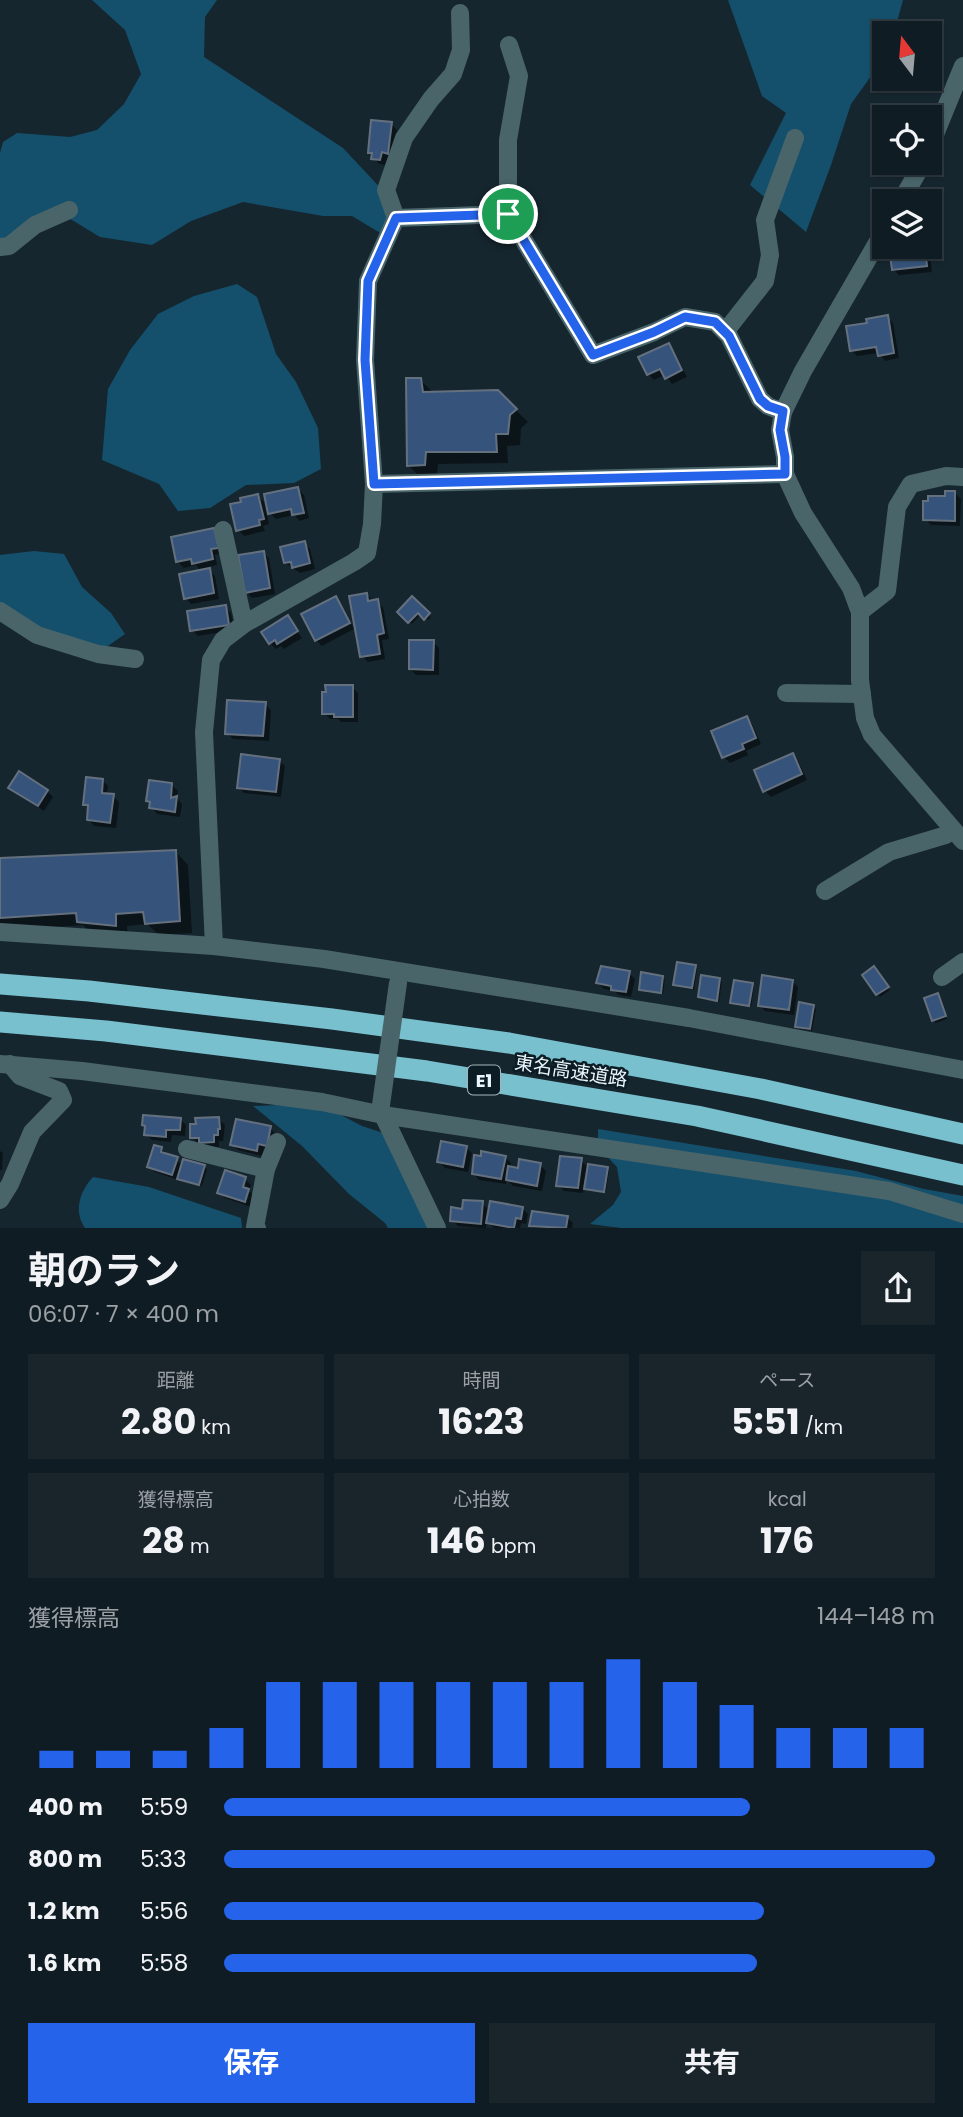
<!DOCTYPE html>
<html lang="ja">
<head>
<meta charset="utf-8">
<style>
  body { margin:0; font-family:Poppins,"Noto Sans JP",sans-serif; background:#19252b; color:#f1f3f6; height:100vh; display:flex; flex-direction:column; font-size:26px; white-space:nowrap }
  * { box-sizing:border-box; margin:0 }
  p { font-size:23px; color:#9ca1a6 }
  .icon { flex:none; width:38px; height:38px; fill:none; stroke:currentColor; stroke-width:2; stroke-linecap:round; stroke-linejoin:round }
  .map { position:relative; height:1228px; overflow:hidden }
  .drawer { display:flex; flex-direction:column; background:#101c23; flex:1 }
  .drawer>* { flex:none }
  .needle { width:46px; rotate:344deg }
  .controls { position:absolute; left:872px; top:21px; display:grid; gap:14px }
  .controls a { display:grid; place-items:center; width:70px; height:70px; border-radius:0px; background:#101c23; box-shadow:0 2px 5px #0004,0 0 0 2px #303a41; font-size:35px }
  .pin { position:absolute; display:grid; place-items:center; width:60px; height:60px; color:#fff; margin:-30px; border:4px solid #fff; border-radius:50%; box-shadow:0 2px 7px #0007 }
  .round { display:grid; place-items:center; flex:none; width:74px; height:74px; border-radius:0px; background:#19252b }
  .overview { display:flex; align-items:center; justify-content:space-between; height:119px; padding:0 28px }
  h1 { font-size:38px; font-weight:700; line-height:52px }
  .metrics { display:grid; grid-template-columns:repeat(3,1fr); gap:10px; height:119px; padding:7px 28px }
  .metrics div { display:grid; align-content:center; border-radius:0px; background:#19252b; text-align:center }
  .metrics b { font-size:35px; font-weight:700 }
  .metrics small { font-size:19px; font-weight:400 }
  .metrics p { font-size:19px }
  .chart { height:196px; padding:14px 28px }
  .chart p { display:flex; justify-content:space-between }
  .chart svg { width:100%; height:126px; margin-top:7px; stroke:#2563eb; stroke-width:6 }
  .action { display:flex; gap:14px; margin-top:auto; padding:14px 28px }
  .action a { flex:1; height:80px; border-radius:0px; background:#2563eb; color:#fff; font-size:28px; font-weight:700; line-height:80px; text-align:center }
  .action a+a { background:#19252b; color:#f1f3f6 }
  ul { padding:0 28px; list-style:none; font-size:23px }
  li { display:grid; grid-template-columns:112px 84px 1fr; align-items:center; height:52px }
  li i { height:18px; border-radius:9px; background:#2563eb }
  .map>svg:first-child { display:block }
</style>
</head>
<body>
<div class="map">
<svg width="963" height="1228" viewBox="0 0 963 1228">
  <rect width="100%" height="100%" fill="#16262f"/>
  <g fill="#14506c">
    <polygon points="92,0 217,0 205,17 204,57 343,148 387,195 388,217 382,234 352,216 323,216 243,202 191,221 152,245 100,237 62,214 0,244 0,153 3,142 17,133 70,137 97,130 124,104 141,74 125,30"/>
    <polygon points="728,0 903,0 894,33 884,33 884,58 851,104 831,165 806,232 750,185 786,113 762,96"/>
    <polygon points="237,284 257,297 276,354 296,382 318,428 321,469 294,483 246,485 210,508 178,511 159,484 102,460 108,389 130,350 158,314 194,296"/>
    <polygon points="34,551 64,554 82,587 111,613 125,634 105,648 42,636 0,608 0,555"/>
    <polygon points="305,1104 341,1115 362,1126 383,1133 430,1228 388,1228 385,1223 349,1194 302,1146 253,1106"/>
    <polygon points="598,1129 856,1171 924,1189 963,1196 963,1228 621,1228 590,1224 613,1205 621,1192 617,1167 598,1147"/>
    <path d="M93 1177 149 1187 241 1218 242 1228H85C73 1211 80 1191 93 1177Z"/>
  </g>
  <g fill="#0007">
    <polygon points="391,124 397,130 393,158 388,157 385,165 379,164 369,152"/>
    <polygon points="901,247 925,247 930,252 932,272 899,275 893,269"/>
    <polygon points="887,317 893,323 899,358 885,361 879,353 857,356 851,350 869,324"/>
    <polygon points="668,345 674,351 687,377 672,384 665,375 654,380 648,374 641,358"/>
    <polygon points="420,380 433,392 497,392 528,422 521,428 520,445 507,446 508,463 438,464 437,477 421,478 409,466"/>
    <polygon points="298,489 304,495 309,518 300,521 294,515 276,519 270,513"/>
    <polygon points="955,493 961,499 960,526 931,525 925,519 946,498"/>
    <polygon points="258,496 264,502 269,524 263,526 265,531 244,536 238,530"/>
    <polygon points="214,530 223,553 215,555 217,565 199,569 196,565 184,568 178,562 173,538"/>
    <polygon points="304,543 310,549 315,569 300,573 285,563"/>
    <polygon points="263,553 269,558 275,594 252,598 246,592"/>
    <polygon points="209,570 215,576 219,599 191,604 186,598"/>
    <polygon points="366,595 383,607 389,639 382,640 385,659 368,662 362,656"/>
    <polygon points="336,598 341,604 354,629 322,646 316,640"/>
    <polygon points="412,599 431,617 428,620 421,614 412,624 400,612"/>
    <polygon points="225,607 231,613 234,630 198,636 192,630"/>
    <polygon points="287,617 302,638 284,649 281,646 276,649 270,643"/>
    <polygon points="433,642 439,648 439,675 416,675 410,669"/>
    <polygon points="352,687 358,693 358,722 341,722 338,719 330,719 324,713 328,693"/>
    <polygon points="265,704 271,710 269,741 233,739 227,733"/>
    <polygon points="746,718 752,724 761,744 746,751 748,755 730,763 724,757"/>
    <polygon points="793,755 798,761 807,780 771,797 765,791"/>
    <polygon points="279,760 285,766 281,797 244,793 238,787"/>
    <polygon points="19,774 47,791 53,797 44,811 10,788"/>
    <polygon points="102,780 108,786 107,795 113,796 119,802 116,828 94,826 89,820 90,809 85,804"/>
    <polygon points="172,785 178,791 177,798 182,804 180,817 157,814 147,801"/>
    <polygon points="176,852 188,865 192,933 159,935 147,924 127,926 128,938 91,933 83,925 0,931 0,860"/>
    <polygon points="695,967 697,969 694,990 678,987 675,985"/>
    <polygon points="876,971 890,990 880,997 864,976"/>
    <polygon points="629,973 635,979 631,997 619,995 614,991 604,989 598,983"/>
    <polygon points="663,978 665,980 663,994 643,992 640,989"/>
    <polygon points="719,979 722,982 719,1002 702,999 700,997"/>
    <polygon points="792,981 798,987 794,1015 765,1011 759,1005"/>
    <polygon points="752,985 754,987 751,1007 735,1005 732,1002"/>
    <polygon points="938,995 947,1019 936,1023 933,1020"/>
    <polygon points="813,1006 816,1009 812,1031 799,1029 797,1026"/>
    <polygon points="180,1119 186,1125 185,1136 172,1135 171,1142 152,1140 146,1134 146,1128 144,1125"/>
    <polygon points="219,1119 225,1125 223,1141 219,1141 219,1147 207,1148 202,1143 198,1143 192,1137"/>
    <polygon points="270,1128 276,1134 273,1151 264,1149 262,1156 238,1150 232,1144"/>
    <polygon points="466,1148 472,1153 468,1172 445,1168 439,1162"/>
    <polygon points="161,1149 183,1165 204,1167 207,1169 202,1186 182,1181 178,1178 178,1180 155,1172 149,1166"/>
    <polygon points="0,1151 3,1153 2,1170 0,1170"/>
    <polygon points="505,1157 511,1163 510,1168 519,1170 540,1165 546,1171 542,1191 513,1186 507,1180 506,1184 479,1180 474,1174 483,1158"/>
    <polygon points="581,1160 589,1169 607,1169 609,1171 606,1191 587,1189 584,1186 583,1193 564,1191 558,1185"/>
    <polygon points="245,1179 251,1185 249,1191 254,1196 251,1207 225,1198 219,1192"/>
    <polygon points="482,1203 490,1211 522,1208 528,1214 526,1224 521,1223 520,1228 494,1228 487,1221 486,1228 479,1228 458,1226 452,1220 464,1210"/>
    <polygon points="567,1217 573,1223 572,1228 533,1228 531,1226"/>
  </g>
  <g fill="#36547b" stroke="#65707f" stroke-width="2">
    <polygon points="371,120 392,122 388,154 382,152 380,160 371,159 372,153 368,153"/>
    <polygon points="889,247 925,247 927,266 892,270"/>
    <polygon points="888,315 894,353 878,356 876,347 850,351 846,326 867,323 866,319"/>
    <polygon points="669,343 682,370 665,379 660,369 647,375 638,357"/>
    <polygon points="406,378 421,378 423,392 498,390 517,409 510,415 508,434 496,434 497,452 426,452 425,465 407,466"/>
    <polygon points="298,487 304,513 292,515 291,509 268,514 264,494"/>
    <polygon points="945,491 955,491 955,521 923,520 923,501 928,501 928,496 945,496"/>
    <polygon points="258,494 264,519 259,520 260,525 236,531 230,504 241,502 240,498"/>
    <polygon points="214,528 219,548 211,549 213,559 192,564 191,559 176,562 171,537"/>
    <polygon points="305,541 310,563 292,568 291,562 284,563 280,547"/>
    <polygon points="264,551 270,588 245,593 238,555"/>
    <polygon points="210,568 214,593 184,599 179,574"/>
    <polygon points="367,593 368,601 378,599 384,633 377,635 380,654 360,657 349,596"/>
    <polygon points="336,596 350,623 315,641 301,614"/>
    <polygon points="412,596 430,613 424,620 418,613 408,623 397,612"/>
    <polygon points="226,605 229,625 190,631 187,611"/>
    <polygon points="288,615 298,631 277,644 275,640 269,644 261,632"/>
    <polygon points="409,640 434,640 433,670 409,669"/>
    <polygon points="325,685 353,685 353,717 334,717 334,714 322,714 322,692 326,692"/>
    <polygon points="227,700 266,702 263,736 225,734"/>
    <polygon points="747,716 756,738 742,744 744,749 722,758 711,731"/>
    <polygon points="793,753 802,774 763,792 754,770"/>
    <polygon points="241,754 280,759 276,792 237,788"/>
    <polygon points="19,771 48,790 38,806 8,788"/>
    <polygon points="86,777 103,779 102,793 114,794 110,823 87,820 88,805 83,805"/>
    <polygon points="149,780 172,783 171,798 177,796 175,812 149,808 150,802 146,801"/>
    <polygon points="176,850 180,921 145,924 143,912 116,914 116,926 77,922 76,913 0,918 0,858"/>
    <polygon points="677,962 696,965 692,988 673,985"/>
    <polygon points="601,966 630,971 626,992 611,990 611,986 596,983"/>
    <polygon points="874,966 889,987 876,995 862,975"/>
    <polygon points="641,972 663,976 661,993 639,990"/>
    <polygon points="701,975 720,978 717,1001 698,997"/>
    <polygon points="762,975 793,980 789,1010 758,1006"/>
    <polygon points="734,980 753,983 749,1006 730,1003"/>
    <polygon points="938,993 946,1016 932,1021 924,998"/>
    <polygon points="799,1002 814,1005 810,1029 795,1027"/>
    <polygon points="143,1115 181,1118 180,1130 166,1130 166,1137 144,1135 145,1126 142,1125"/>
    <polygon points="219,1117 220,1129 218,1129 218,1135 214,1135 214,1142 199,1143 199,1138 190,1138 190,1124 196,1124 195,1118"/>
    <polygon points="236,1119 271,1126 267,1146 258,1144 257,1151 230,1145"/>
    <polygon points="441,1141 467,1146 463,1167 437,1162"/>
    <polygon points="154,1145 162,1147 161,1152 178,1157 172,1175 147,1167"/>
    <polygon points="481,1151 506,1156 501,1179 472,1174 474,1155 481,1156"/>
    <polygon points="560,1156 582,1158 578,1188 556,1186"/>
    <polygon points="183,1159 205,1165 199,1185 177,1179"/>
    <polygon points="519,1159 541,1163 537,1186 506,1180 508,1166 518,1168"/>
    <polygon points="588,1164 608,1167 604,1192 584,1189"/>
    <polygon points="225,1170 246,1177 243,1187 249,1189 245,1202 217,1193"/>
    <polygon points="463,1200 483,1201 481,1224 450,1221 451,1207 462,1209"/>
    <polygon points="490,1201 523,1207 521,1219 516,1218 514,1228 486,1223"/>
    <polygon points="532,1211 568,1216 566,1228 529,1226"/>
  </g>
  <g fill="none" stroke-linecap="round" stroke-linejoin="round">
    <g stroke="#49656a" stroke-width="18">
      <polyline points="929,149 963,66"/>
      <polyline points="901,201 923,163"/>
      <polyline points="508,214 508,140 519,76 509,45"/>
      <polyline points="396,218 386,190 404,138 431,99 453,74 461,50 460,13"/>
      <polyline points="884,231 803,371 783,412 780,430 785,457 785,474 803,513 851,588 860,612 860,680 865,718 872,735 963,841"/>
      <polyline points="0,247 9,246 35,225 69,210"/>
      <polyline points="725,332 765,281 770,255 765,220 795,138"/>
      <polyline points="374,484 785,474"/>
      <polyline points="223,530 244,624"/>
      <polyline points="0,611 37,635 98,654 135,659"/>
      <polyline points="860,612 887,591 897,507 911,484 946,476 963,477"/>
      <polyline points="786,693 862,694"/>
      <polyline points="825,891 889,852 946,835 952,829"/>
      <polyline points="0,932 214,946 324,959 689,1018 963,1070"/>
      <polyline points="214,946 204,732 211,660 223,640 244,624 354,562 367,553 372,524 374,484 365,360 368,281 396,218 508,214 593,355 654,332 685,317 715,322 729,336 760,399 768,406 783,412"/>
      <polyline points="942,977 963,962"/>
      <polyline points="0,1064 82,1071 322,1102 383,1115 889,1191 963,1214"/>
      <polyline points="381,1108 383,1115 437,1228"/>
      <polyline points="187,1149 266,1169"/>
      <polyline points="0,1200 10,1184 32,1132 63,1100 59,1091 20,1076 10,1064"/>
      <polyline points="257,1228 255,1227 266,1169 277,1142"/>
    </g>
    <g stroke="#78c0cd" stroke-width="21">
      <polyline points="0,984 89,991 332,1019 509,1043 761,1089 963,1134"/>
      <polyline points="0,1022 106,1031 427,1071 697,1116 963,1175"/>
    </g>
    <polyline stroke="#49656a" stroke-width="18" points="381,1105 398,983"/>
  </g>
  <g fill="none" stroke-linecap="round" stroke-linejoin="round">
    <g stroke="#fff" stroke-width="14">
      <polygon id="route" points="508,214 593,355 654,332 685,317 715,322 729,336 760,399 768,406 783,411 780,430 785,457 785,474 374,484 365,360 368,281 396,218"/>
    </g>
    <use href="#route" stroke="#2563eb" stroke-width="9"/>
  </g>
  <g text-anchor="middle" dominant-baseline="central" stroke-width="5" stroke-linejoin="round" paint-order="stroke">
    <rect fill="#0c1c25" stroke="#a7b4bb" stroke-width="2" x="468" y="1065.5" width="32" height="29" rx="5"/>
    <g font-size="18" font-weight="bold" fill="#eaf5fb">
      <text x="484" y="1080">E1</text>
    </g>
    <g font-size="19" fill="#eaf5fb" stroke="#0c1c25">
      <text transform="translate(571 1071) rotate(9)">東名高速道路</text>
    </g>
  </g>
</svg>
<div class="controls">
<a><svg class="needle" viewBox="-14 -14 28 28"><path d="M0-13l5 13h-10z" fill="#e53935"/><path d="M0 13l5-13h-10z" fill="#9ca1a6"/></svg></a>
<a><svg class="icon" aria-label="locate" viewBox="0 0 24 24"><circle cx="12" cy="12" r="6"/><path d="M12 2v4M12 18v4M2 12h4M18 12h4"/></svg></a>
<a><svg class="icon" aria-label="layers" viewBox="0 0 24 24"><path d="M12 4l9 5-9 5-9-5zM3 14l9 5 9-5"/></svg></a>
</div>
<div class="pin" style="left:508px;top:214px;background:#1e9e55"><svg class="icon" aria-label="arrive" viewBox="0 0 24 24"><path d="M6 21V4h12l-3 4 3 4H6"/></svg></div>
</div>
<section class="drawer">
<div class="overview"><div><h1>朝のラン</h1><p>06:07 · 7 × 400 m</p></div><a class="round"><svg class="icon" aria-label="share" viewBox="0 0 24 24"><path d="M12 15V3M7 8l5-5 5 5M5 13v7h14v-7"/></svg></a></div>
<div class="metrics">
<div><p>距離</p><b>2.80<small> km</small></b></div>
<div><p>時間</p><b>16:23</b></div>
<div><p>ペース</p><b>5:51<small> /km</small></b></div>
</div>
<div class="metrics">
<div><p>獲得標高</p><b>28<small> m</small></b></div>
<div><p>心拍数</p><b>146<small> bpm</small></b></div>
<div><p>kcal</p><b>176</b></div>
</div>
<div class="chart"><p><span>獲得標高</span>144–148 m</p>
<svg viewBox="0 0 160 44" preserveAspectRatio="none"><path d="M5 44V38M15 44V38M25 44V38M35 44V30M45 44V14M55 44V14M65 44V14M75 44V14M85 44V14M95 44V14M105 44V6M115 44V14M125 44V22M135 44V30M145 44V30M155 44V30"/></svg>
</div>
<ul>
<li><b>400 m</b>5:59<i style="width:74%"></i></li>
<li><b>800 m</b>5:33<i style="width:100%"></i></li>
<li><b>1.2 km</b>5:56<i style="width:76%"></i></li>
<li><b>1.6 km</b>5:58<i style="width:75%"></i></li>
</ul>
<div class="action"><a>保存</a><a>共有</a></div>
</section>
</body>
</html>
